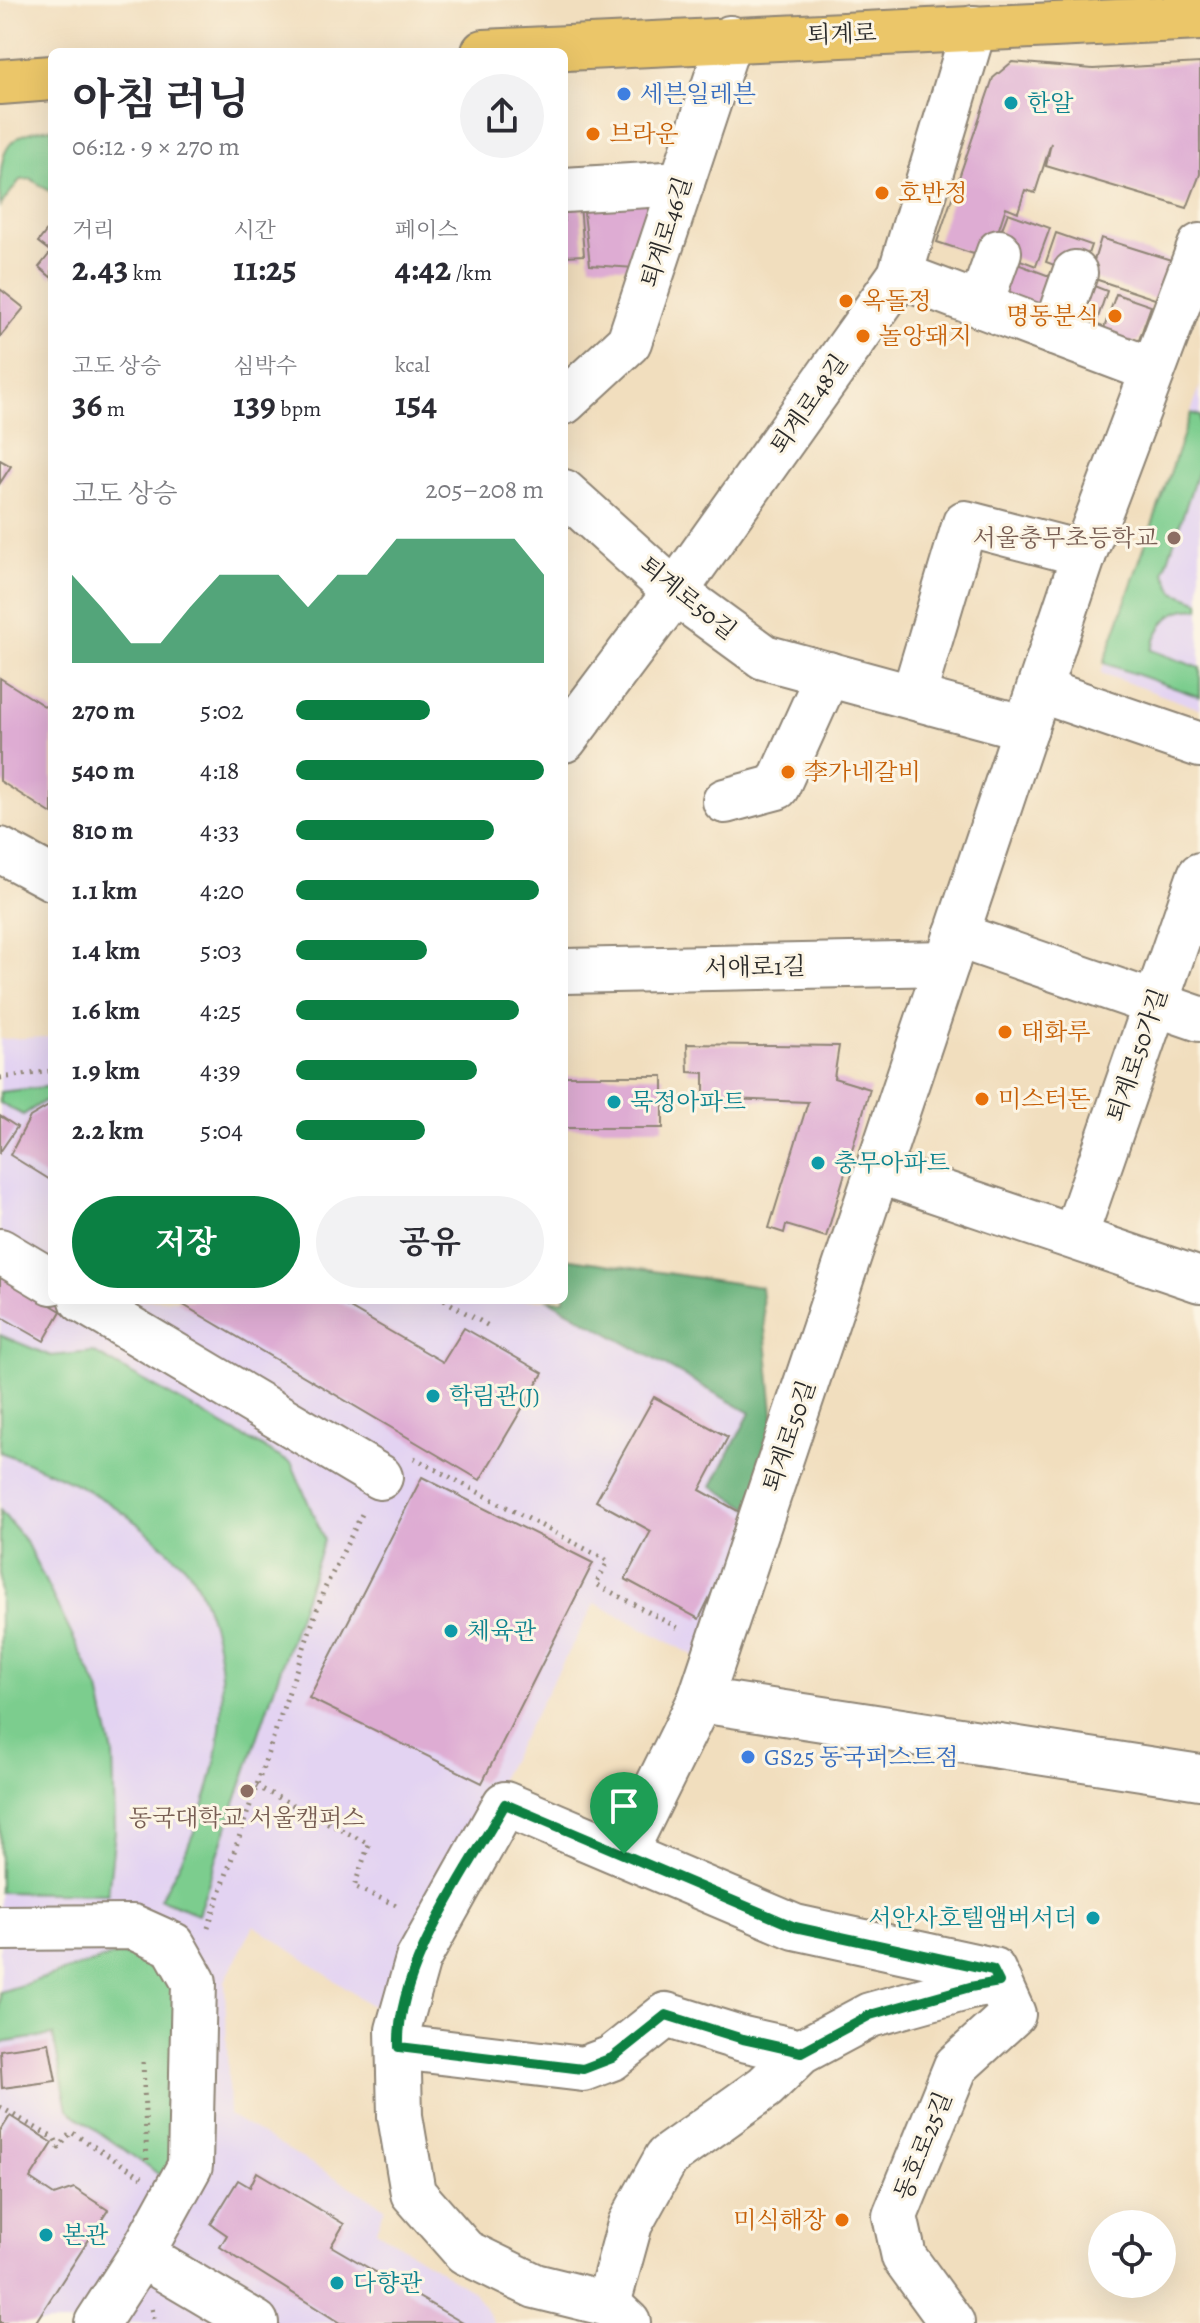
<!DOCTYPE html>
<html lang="ko">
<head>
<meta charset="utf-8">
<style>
  body { margin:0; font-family:Alegreya,"Noto Serif KR",serif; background:#f2f2f3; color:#2b2b33; height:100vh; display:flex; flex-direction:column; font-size:30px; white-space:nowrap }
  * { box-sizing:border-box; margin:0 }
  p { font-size:26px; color:#7c7c81 }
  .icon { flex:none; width:44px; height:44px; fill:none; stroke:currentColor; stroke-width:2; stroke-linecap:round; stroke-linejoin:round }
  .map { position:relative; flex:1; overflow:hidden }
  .drawer { position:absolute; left:48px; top:48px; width:520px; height:1256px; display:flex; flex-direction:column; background:#fff; border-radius:12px; box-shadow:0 8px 32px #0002 }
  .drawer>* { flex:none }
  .tools { position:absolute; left:1088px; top:2210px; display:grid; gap:16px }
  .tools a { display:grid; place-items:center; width:88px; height:88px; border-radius:50%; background:#fff; box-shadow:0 8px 32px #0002; font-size:40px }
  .pin { position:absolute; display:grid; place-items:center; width:68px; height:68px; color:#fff; margin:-82px -34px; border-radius:50% 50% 50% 0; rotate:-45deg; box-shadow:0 0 8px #0007 }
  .pin .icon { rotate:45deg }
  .round { display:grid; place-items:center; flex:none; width:84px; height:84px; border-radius:42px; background:#f2f2f3 }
  .overview { display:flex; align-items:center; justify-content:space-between; height:136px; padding:0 24px }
  h1 { font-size:44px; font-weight:700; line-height:60px }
  .figures { display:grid; grid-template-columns:repeat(3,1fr); gap:12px; height:136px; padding:8px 24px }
  .figures div { display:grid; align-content:center }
  .figures b { font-size:34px; font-weight:700 }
  .figures small { font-size:22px; font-weight:400 }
  .figures p { font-size:22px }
  .chart { height:224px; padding:16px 24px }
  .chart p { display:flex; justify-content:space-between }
  .chart svg { width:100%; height:144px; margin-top:8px; fill:#0b8043; opacity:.7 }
  .primary-button { display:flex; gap:16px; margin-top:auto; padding:16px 24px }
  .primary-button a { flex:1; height:92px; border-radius:48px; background:#0b8043; color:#fff; font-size:32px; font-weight:700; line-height:92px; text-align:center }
  .primary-button a+a { background:#f2f2f3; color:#2b2b33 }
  ul { padding:0 24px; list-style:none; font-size:26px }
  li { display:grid; grid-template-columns:128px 96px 1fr; align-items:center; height:60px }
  li i { height:20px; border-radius:10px; background:#0b8043 }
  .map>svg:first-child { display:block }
</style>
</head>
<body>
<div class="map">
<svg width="1200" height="2323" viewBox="0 0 1200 2323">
  <rect width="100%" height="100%" fill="#fcf5e5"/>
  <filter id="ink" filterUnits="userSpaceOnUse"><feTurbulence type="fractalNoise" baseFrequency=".0125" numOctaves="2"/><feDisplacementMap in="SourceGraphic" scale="16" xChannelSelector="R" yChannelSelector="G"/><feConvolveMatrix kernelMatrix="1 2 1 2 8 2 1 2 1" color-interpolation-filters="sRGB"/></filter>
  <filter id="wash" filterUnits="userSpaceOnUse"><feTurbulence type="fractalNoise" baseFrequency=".006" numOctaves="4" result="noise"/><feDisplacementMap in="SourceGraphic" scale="32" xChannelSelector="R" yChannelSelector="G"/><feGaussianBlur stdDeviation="1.8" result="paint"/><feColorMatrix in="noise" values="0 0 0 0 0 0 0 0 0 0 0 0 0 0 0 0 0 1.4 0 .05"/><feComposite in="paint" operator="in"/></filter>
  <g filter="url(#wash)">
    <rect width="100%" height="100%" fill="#f1debe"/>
    <g fill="#e3d3f2">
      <polygon points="1200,386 1200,709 1101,673"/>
      <polygon points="52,1037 52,1300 547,1300 751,1413 713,1486 757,1513 699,1658 595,1603 376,2009 254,1925 225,1981 229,2115 385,2207 376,2230 474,2292 494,2323 0,2323 0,1039"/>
    </g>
    <g fill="#7ccd8e" stroke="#547c5c" stroke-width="2">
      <path d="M52 128V193L31 179 20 180 0 206C0 154 0 134 52 128Z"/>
      <path d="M1191 413 1200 416V464L1164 572 1174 592 1200 602V609C1170 605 1159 626 1151 650L1200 668V697L1104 663Z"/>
      <polygon points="52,1086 52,1096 23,1115 0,1103 0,1092"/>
      <path d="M0 1335 51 1356 93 1352 292 1464 324 1540 198 1914 160 1899C218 1804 248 1678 192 1575 186 1564 171 1554 162 1545 112 1497 64 1476 0 1452Z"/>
      <polygon points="0,1510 26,1542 99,1690 113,1754 115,1831 108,1894 0,1892"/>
      <polygon points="119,1954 157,1960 181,1989 168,2181 68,2110 53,2035 0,2043 0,1992"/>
    </g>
    <polygon fill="#65b079" stroke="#486e52" stroke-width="2" points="564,1258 761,1287 775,1433 757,1513 712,1486 750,1413 549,1300 564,1300"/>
    <g id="blocks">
      <g fill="#deacd3">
        <polygon points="1012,62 1093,69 1200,63 1200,174 1187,208 1046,166 1051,143 1035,193 1025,190 1018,212 1006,207 989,259 937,242 993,78"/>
        <polygon points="662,198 635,268 590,265 583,204"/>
        <polygon points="580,204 584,255 564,256 564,206"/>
        <polygon points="1008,213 1050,228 1036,266 994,250"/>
        <polygon points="52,224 52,278 39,267 51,252 38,242"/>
        <polygon points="1056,233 1091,245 1081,275 1046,262"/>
        <polygon points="1101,238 1171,260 1158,300 1089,277"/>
        <polygon points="1004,259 1055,278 1041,315 990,296"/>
        <polygon points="1089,284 1107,291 1093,332 1074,325"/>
        <polygon points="0,289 24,308 0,337"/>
        <polygon points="1116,294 1151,306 1139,340 1127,346 1101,337"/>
        <polygon points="0,460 11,466 0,483"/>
        <polygon points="0,678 52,711 52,814 0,781"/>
        <polygon points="687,1044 839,1046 834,1078 870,1089 826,1237 786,1225 784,1233 769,1228 808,1102 704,1098 704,1073 688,1072"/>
        <rect x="564" y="1076" width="99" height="52"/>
        <polygon points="52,1104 52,1181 10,1155 30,1117"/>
        <polygon points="0,1116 17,1127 0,1152"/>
        <polygon points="0,1275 61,1311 44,1341 0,1316"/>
        <polygon points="175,1300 336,1300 443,1362 464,1328 543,1373 480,1480"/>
        <polygon points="654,1397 728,1437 700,1490 749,1517 699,1619 625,1579 651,1531 596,1501"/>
        <polygon points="422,1477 593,1563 482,1783 309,1698"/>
        <polygon points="49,2043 56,2081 2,2088 0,2050"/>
        <polygon points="10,2116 53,2143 30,2179 54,2195 74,2188 108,2210 35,2323 0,2323 0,2132"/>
        <polygon points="257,2172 344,2224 331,2246 463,2323 340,2323 220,2247 227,2235 211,2224 238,2180 250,2187"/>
      </g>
    </g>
  </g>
  <g filter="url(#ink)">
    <use href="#blocks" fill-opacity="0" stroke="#8e8474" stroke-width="2"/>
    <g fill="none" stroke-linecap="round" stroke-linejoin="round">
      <g stroke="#8e8474" stroke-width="48">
        <g id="minor">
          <polyline points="564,190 682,183"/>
          <polyline points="900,275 1152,370"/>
          <polyline points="980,305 999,252"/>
          <polyline points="1054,333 1075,273"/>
          <polyline points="564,402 629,342 730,38"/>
          <polyline points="564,492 675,592 764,657 1026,728"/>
          <polyline points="1039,690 1200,745"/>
          <polyline points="913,697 965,523 1084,554"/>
          <polyline points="564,740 675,592 900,275 974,28"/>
          <polyline points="725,801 777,787 828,674"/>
          <polyline points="0,850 52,878"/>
          <polyline points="956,935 1200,1019"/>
          <polyline points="564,971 947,963"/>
          <polyline points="878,1171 1200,1280"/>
          <polyline points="1075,1236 1200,875"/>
          <polyline points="0,1251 52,1282"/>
          <polyline points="82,1300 380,1477"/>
          <polyline points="700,1700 1200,1777"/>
          <polyline points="624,1854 700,1700 1084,554 1200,246"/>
          <polyline points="0,1928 133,1927 173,1945 194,1982 190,2166 141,2255"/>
          <polyline points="399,2047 583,2069 612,2058 666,2015 743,2039 801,2052"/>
          <polyline points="608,2304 630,2224 667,2157 765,2087 801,2052 870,2015 970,1987 999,1982"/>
          <polyline points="97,2323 141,2255 256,2323"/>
          <polyline points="628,2323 608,2304 535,2286 465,2252 413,2193 400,2116 398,2030 418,1959 505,1804 795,1927 993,1970 1013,2014 956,2066 895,2216 904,2257 952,2323"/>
        </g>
      </g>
      <g stroke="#8e8474" stroke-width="48">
        <g id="major">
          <polyline points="484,52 1200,18"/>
          <polyline points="0,82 52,78"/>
        </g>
      </g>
      <g stroke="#8e8474" stroke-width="5" stroke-dasharray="2 6" stroke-linecap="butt">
        <polyline points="0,1078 52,1071"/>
        <polyline points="444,1300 492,1328"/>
        <polyline points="414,1458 608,1561 596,1584 682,1630"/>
        <polyline points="256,1786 369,1844 354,1887 401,1907"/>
        <polyline points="208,1928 323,1592 364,1510"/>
        <polyline points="143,2062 147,2162"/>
        <polyline points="0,2107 55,2139 59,2148 71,2132 142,2177"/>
        <polyline points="152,2309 155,2323"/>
      </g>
      <use href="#minor" stroke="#fff" stroke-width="44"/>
      <use href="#major" stroke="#ebc669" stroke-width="44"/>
    </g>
  </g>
  <g fill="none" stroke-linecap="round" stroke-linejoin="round" filter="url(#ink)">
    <g stroke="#fff" stroke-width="16">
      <path id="route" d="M505 1804 795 1927 993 1970 999 1982 970 1987 870 2015 801 2052 743 2039 666 2015 612 2058 583 2069 399 2047C396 1967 467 1872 505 1804Z"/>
    </g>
    <use href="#route" stroke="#0b8043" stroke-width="10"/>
  </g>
  <g fill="#3f7fe0" stroke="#fcf5e5" stroke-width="3">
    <circle cx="624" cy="94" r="8"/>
    <circle cx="748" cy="1757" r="8"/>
  </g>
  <g fill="#0f9aa8" stroke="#fcf5e5" stroke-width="3">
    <circle cx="1011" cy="103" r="8"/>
    <circle cx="614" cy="1102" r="8"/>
    <circle cx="818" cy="1163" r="8"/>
    <circle cx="433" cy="1396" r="8"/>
    <circle cx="451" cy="1631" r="8"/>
    <circle cx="1093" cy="1918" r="8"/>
    <circle cx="46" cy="2235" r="8"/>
    <circle cx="337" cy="2283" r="8"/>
  </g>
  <g fill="#e8710a" stroke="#fcf5e5" stroke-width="3">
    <circle cx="593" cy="134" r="8"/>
    <circle cx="882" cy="193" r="8"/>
    <circle cx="846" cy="301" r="8"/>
    <circle cx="1115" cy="316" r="8"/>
    <circle cx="863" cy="336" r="8"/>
    <circle cx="788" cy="772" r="8"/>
    <circle cx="1005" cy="1032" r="8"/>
    <circle cx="982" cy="1099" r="8"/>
    <circle cx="842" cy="2220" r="8"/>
  </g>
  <g fill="#8d6e63" stroke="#fcf5e5" stroke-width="3">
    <circle cx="1174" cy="538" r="8"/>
    <circle cx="247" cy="1791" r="8"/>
  </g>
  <g text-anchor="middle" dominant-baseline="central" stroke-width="6" stroke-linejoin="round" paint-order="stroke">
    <g font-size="24" fill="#2b2b2b" stroke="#fcf5e5">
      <text transform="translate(842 34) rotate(-2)">퇴계로</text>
      <text transform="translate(666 232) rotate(-72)">퇴계로46길</text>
      <text transform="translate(809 404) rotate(-55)">퇴계로48길</text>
      <text transform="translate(688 598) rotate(39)">퇴계로50길</text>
      <text transform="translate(755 967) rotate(-1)">서애로1길</text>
      <text transform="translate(1137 1055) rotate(-71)">퇴계로50가길</text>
      <text transform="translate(789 1436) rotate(-71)">퇴계로50길</text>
      <text transform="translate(923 2146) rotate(-68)">동호로25길</text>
    </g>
    <g font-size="24" fill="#366cbe" stroke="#fcf5e5" text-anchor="start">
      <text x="640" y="94">세븐일레븐</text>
      <text x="764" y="1757">GS25 동국퍼스트점</text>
    </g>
    <g font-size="24" fill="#0d838f" stroke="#fcf5e5" text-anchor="start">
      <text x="1027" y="103">한알</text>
      <text x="630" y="1102">묵정아파트</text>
      <text x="834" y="1163">충무아파트</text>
      <text x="449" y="1396">학림관(J)</text>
      <text x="467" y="1631">체육관</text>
      <text x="1077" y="1918" text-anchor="end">서안사호텔앰버서더</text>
      <text x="62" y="2235">본관</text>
      <text x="353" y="2283">다향관</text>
    </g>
    <g font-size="24" fill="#c56008" stroke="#fcf5e5" text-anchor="start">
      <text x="609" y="134">브라운</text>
      <text x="898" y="193">호반정</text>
      <text x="862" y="301">옥돌정</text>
      <text x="1099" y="316" text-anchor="end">명동분식</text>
      <text x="879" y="336">놀앙돼지</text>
      <text x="804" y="772">李가네갈비</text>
      <text x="1021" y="1032">태화루</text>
      <text x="998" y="1099">미스터돈</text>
      <text x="826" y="2220" text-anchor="end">미식해장</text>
    </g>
    <g font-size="24" fill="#785e54" stroke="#fcf5e5" text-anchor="end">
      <text x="1158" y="538">서울충무초등학교</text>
      <text x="247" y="1818" text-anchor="middle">동국대학교 서울캠퍼스</text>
    </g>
  </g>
</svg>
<div class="tools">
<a><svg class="icon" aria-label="locate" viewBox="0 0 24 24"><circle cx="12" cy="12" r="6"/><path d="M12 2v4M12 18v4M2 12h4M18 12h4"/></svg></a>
</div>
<div class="pin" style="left:624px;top:1854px;background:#1e9e55"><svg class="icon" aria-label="arrive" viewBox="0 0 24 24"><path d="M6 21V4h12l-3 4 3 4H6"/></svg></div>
<section class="drawer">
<div class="overview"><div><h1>아침 러닝</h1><p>06:12 · 9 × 270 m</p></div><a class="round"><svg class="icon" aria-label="share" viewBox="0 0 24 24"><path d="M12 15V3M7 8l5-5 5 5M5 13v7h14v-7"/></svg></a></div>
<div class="figures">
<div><p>거리</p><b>2.43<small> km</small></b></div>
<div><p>시간</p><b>11:25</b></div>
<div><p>페이스</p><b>4:42<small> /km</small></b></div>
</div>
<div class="figures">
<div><p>고도 상승</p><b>36<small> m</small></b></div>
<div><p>심박수</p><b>139<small> bpm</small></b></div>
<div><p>kcal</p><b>154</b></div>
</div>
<div class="chart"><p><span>고도 상승</span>205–208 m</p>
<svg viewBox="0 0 160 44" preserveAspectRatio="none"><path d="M0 44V17L10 27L20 38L30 38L40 27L50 17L60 17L70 17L80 27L90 17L100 17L110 6L120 6L130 6L140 6L150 6L160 17V44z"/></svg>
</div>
<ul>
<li><b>270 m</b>5:02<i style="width:54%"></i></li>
<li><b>540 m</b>4:18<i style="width:100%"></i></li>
<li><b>810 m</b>4:33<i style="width:80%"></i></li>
<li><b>1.1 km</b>4:20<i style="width:98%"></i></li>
<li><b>1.4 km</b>5:03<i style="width:53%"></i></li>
<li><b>1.6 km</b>4:25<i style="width:90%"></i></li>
<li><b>1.9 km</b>4:39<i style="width:73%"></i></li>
<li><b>2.2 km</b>5:04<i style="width:52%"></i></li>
</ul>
<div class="primary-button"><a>저장</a><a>공유</a></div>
</section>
</div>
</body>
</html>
